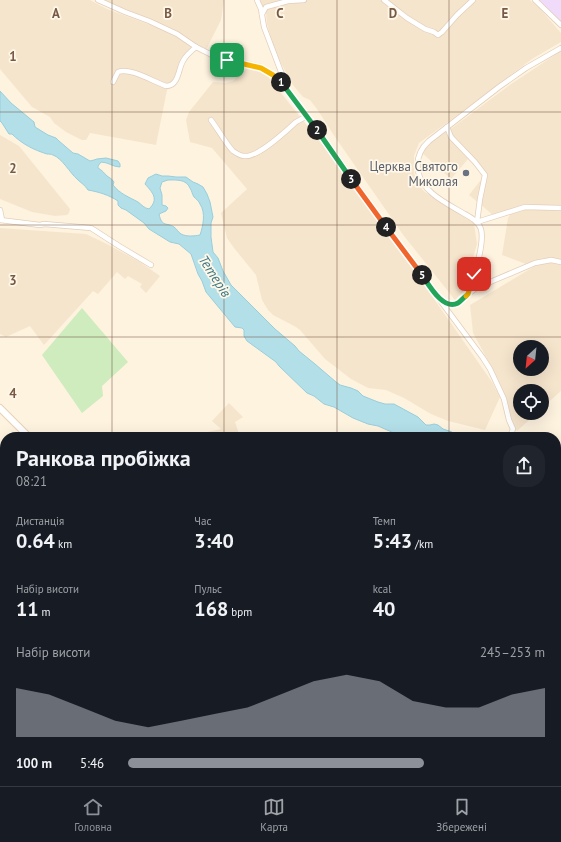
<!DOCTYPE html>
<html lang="uk">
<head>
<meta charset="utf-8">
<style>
  body { margin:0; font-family:"PT Sans",sans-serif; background:#20242c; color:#f1f3f6; height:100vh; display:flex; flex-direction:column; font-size:15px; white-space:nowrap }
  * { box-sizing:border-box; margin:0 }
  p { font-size:13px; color:#9ea1a6 }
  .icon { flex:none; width:22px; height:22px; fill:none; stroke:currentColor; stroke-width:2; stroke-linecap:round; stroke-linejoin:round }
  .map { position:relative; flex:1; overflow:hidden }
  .details { position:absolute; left:0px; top:432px; width:561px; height:354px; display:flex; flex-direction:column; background:#171b24; border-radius:16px 16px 0 0; box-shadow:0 4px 16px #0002 }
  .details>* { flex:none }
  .needle { width:26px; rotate:207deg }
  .tools { position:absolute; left:513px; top:340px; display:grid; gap:8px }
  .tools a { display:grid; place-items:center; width:36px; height:36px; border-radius:50%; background:#171b24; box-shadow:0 4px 16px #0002; font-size:20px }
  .pin { position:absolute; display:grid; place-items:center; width:34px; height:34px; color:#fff; margin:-17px; border-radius:8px; box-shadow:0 2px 6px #0006 }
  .km { position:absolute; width:20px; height:20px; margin:-10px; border-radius:50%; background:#222; color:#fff; font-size:11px; line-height:20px; text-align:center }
  .round { display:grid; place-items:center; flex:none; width:42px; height:42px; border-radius:16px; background:#20242c }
  .overview { display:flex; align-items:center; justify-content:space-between; height:68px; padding:0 16px }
  h1 { font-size:22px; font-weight:800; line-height:30px }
  .metrics { display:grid; grid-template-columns:repeat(3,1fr); gap:6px; height:68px; padding:4px 16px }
  .metrics div { display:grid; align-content:center }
  .metrics b { font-size:20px; font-weight:800 }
  .metrics small { font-size:11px; font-weight:400 }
  .metrics p { font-size:11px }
  .chart { height:112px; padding:8px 16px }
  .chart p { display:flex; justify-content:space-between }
  .chart svg { width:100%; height:72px; margin-top:4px; fill:#8c9099; opacity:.7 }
  ul { padding:0 16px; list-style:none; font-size:13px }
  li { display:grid; grid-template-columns:64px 48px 1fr; align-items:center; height:30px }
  li i { height:10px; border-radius:5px; background:#8c9099 }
  .tab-bar { display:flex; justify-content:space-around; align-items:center; height:56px; border-top:1px solid #363941; background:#171b24; font-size:11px; color:#9ea1a6 }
  .tab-bar a { display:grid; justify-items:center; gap:2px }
  .tab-bar .current { color:#8c9099 }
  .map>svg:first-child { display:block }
</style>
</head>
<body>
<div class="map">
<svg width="561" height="786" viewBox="0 0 561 786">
  <rect width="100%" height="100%" fill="#fef3df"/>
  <g fill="#f6e5cd" fill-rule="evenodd">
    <polygon points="0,0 90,0 107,9 156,27 158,27 177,36 192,48 175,78 167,90 156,145 90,133 86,140 82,140 66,132 54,123 50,117 32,107 0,69"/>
    <polygon points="103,0 224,0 221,20 206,50 154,21"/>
    <polygon points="260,0 530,0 541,10 561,33 561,42 532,59 459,114 419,143 414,156 414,172 417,184 425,192 462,214 474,223 477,244 463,292 455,300 404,236 335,137 317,109 310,100 303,97 293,85 284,69 273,46 267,24 266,14"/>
    <polygon points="561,51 561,260 544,258 526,264 502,255 508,218 510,215 493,215 469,195 484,176 468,159 451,179 422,153 424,149 430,142 452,128 511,84"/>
    <polygon points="252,65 265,73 334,159 350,183 397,246 492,382 500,397 485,430 448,421 431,414 404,398 386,390 368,388 351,379 325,359 300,330 296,327 273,315 268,310 262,300 256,275 234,248 227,238 221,213 247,189 212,148 190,142 186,120 189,112 213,82 225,83 233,81 241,73"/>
    <polygon points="0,135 19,146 70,209 69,213 67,215 55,216 32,212 0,199"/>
    <polygon points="0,228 86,234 107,244 140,262 160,276 146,293 140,287 142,284 128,276 125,279 117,272 98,294 93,291 44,345 30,326 6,337 0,334"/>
    <path d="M548 263H552L561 265V391L542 408V391H520V413H537L517 431 512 421 508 403 498 379 473 333 470 305 535 266ZM520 347H542V369H520Z"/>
    <polygon points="229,403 243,417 235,422 240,437 185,437 221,429 212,421"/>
    <polygon points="556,613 561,619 561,636 557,638 556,637"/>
  </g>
  <g fill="#ece4dc">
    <polygon points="0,708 5,714 5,781 60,781 64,786 0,786"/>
    <polygon points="556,738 561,744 561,786 487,786 492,781 556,781"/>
    <polygon points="227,781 390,781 395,786 232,786"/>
    <polygon points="429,781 462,781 466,786 425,786"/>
  </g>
  <polygon fill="#f0dcfa" points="536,0 561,0 561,24"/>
  <g fill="#ceecbd">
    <polygon points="82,308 128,362 102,386 103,396 82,413 42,355"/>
    <polygon points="76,781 198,781 198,786 77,786 76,785"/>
    <polygon points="462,781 492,781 487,786 466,786"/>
  </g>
  <g fill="#b3dfe9" stroke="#98cedc" fill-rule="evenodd">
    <path d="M0 91 11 103 34 122 35 127 48 135 56 138 59 141 73 153 78 154 90 161 94 160 97 159 106 158 118 161 120 164V167C113 167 108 162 101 162L98 166V168C102 170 104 173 107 176 110 178 112 179 114 182L113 185C120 194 129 197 138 202 142 205 144 208 149 209 159 199 153 193 145 184L148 178 156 174 162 176H168L176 177H186L193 182 198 184 203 187 207 194 210 202 213 217 211 223V237L213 252 218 258 223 271 231 285 275 329 295 346 299 351 315 364 336 382 340 385 351 388 358 391 363 396 378 402 385 404H394L418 417 426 425H430L434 424 438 425 443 429 452 432 457 437H415L411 434 404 433H394L378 426 368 424 353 418 334 407 324 404 314 396 307 393 279 366 276 362 247 341 244 336V330L242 328 235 327 206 292 202 281 198 274 191 254 179 244 170 242 149 229 144 223 126 210 121 208 118 205V201C109 195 99 192 88 190 85 185 81 183 77 179 70 173 62 158 53 155 51 154 49 154 47 154 34 150 22 144 12 134H9L2 123 0 121ZM168 180C177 180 186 179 190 188 192 191 192 194 194 197 196 199 199 201 200 204 206 213 203 226 200 235 194 236 187 237 181 234 178 232 177 229 174 227 167 222 162 228 159 214L166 211 168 208 166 206 162 205V195L160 188 162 182Z"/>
    <polygon points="556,475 561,476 561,511 556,509"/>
    <polygon points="0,491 5,498 5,615 0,613"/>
    <polygon points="5,625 5,663 0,664 0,627"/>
  </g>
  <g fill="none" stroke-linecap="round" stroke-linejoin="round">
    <g stroke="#e3cfbb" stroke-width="6">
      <g id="street">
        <polyline points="98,0 125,12 149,21 177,34 196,47 212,55 234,62 248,64 261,67 273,75 284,85 316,128 407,256 483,358 490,369 504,399 509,420 513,429 511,434"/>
        <polyline points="257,0 261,9 264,27 286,85"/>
        <polyline points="384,0 407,18 425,29 434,32 438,35 442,32 457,15 473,0"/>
        <polyline points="535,0 561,25"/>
        <polyline points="262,14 266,7 288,1 304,0"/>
        <path d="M113 82 118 72C130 67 154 82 166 86 179 86 178 69 183 61 186 55 191 51 196 47"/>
        <path d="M211 120C218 129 226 144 233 151 236 153 241 156 244 156 258 158 286 131 296 122 300 120 303 118 307 116"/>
        <polyline points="447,127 451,137 475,162 485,175 480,199 477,222 525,207 561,208"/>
        <polyline points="0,210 2,220"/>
        <polyline points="0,220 40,225 44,224 91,228 119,246 151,265"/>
        <path d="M474 274C479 279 483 282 490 282"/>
        <path d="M468 294C473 278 485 245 481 229 478 221 470 217 463 213 446 203 422 192 418 171 416 158 420 149 429 141L499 87 526 68 561 48"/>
        <polyline points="443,301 449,304 453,304 457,303 476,288 535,263 551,260 561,262"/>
      </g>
    </g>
    <g stroke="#e8d1b8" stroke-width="8">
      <g id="secondary">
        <polyline points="0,408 29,437"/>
        <polyline points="556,591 561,596"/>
      </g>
    </g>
    <use href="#street" stroke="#fff" stroke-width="4.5"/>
    <use href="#secondary" stroke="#fff" stroke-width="6"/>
  </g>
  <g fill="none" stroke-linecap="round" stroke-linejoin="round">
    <g stroke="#fff" stroke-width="8">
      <polyline id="split-1" points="227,60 261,68 273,75 281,82"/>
    </g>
    <g stroke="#fff" stroke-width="8">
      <polyline id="split-2" points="281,82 317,130"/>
    </g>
    <g stroke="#fff" stroke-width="8">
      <polyline id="split-3" points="317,130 351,179"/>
    </g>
    <g stroke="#fff" stroke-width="8">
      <polyline id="split-4" points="351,179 386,227"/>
    </g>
    <g stroke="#fff" stroke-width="8">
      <polyline id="split-5" points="386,227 422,275"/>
    </g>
    <g stroke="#fff" stroke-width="8">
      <path id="split-6" d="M422 275C429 285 443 311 458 303 461 301 463 298 466 296"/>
    </g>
    <g stroke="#fff" stroke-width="8">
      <polyline id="split-7" points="466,296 468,294 474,274"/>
    </g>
    <use href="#split-1" stroke="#f5b400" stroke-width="5"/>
    <use href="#split-2" stroke="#22a559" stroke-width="5"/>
    <use href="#split-3" stroke="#22a559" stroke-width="5"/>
    <use href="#split-4" stroke="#f0652b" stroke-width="5"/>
    <use href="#split-5" stroke="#f0652b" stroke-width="5"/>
    <use href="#split-6" stroke="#22a559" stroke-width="5"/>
    <use href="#split-7" stroke="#f5b400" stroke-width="5"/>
  </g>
  <path fill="none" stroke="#775945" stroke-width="1" stroke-opacity="0.55" d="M112 0V437M224 0V437M337 0V437M449 0V437M0 112H561M0 225H561M0 337H561M0 449H5M556 449H561M0 561H5M556 561H561M0 674H5M556 674H561M112 781V786M224 781V786M337 781V786M449 781V786"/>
  <circle fill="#6b7280" stroke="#fff7e7" stroke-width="1.5" cx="466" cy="173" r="4"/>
  <g text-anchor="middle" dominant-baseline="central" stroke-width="3.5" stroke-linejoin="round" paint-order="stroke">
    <g font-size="13" fill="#5b616d" stroke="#fff7e7" text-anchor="end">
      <text x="458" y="166">Церква Святого<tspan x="458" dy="15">Миколая</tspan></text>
    </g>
    <g font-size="14" font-style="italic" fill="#3a7685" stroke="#fff7e7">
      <text transform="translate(215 276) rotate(57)">Тетерів</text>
    </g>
  </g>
  <g font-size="13" text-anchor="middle" font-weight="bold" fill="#775945" stroke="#fff7e7" stroke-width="3.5" stroke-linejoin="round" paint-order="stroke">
    <text x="56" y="18">A</text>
    <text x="168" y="18">B</text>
    <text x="280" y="18">C</text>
    <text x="393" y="18">D</text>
    <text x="505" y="18">E</text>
    <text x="13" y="61">1</text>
    <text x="13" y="173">2</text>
    <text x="13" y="285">3</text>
    <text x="13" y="398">4</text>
  </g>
</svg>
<div class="tools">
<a><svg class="needle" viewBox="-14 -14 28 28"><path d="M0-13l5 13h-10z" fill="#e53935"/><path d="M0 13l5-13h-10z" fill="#9ea1a6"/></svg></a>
<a><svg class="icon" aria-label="locate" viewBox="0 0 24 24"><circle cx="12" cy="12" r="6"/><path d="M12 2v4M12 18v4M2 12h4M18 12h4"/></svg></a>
</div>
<div class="pin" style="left:227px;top:60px;background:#1e9e55"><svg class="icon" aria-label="arrive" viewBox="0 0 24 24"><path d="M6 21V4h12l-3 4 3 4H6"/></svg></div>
<div class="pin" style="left:474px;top:274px;background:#d93025"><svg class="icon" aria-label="check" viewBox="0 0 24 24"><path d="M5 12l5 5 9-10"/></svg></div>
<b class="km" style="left:281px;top:82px">1</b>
<b class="km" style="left:317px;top:130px">2</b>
<b class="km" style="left:351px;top:179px">3</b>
<b class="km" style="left:386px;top:227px">4</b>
<b class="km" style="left:422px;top:275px">5</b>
<section class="details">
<div class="overview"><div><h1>Ранкова пробіжка</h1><p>08:21</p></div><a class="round"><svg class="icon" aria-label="share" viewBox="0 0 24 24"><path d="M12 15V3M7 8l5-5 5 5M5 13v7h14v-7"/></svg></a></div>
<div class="metrics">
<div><p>Дистанція</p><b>0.64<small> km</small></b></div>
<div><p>Час</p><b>3:40</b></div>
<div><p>Темп</p><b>5:43<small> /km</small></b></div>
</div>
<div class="metrics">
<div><p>Набір висоти</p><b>11<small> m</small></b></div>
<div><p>Пульс</p><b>168<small> bpm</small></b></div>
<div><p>kcal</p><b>40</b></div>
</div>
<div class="chart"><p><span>Набір висоти</span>245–253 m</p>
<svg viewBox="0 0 160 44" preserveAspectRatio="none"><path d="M0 44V14L10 18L20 26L30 34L40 38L50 34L60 30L70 26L80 18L90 10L100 6L110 10L120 22L130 26L140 26L150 18L160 14V44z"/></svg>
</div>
<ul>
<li><b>100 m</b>5:46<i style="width:71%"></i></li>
</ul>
</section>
</div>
<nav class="tab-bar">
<a class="current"><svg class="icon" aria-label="home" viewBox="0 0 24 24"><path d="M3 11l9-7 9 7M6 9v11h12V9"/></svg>Головна</a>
<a><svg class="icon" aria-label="map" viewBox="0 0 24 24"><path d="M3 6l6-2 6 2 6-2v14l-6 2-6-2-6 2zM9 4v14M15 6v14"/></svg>Карта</a>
<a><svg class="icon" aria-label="saved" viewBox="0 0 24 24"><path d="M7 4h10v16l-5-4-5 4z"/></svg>Збережені</a>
</nav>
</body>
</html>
